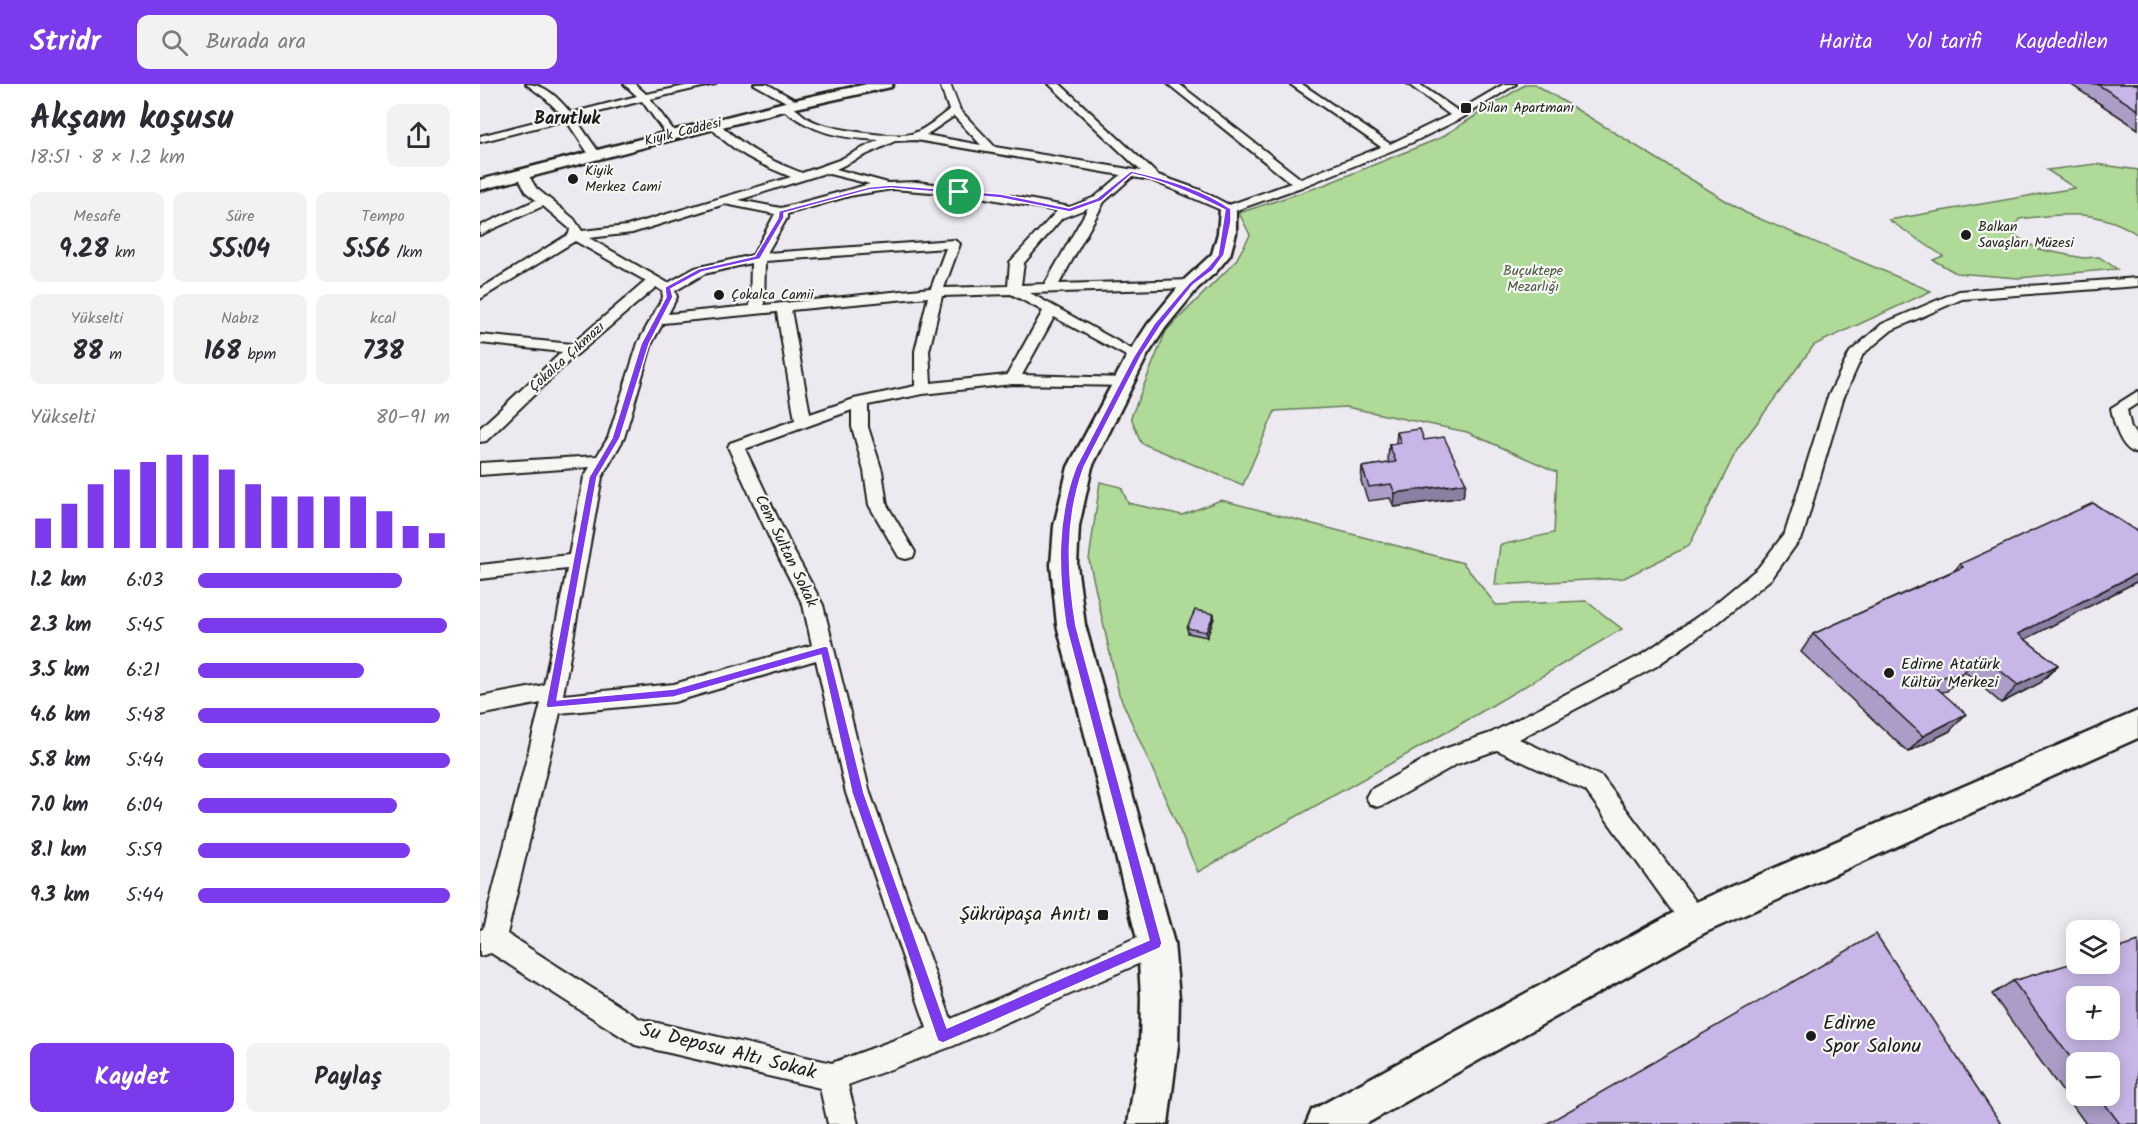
<!DOCTYPE html>
<html lang="tr">
<head>
<meta charset="utf-8">
<style>
  body { margin:0; font-family:Kalam,sans-serif; background:#f2f2f3; color:#2b2b33; height:100vh; display:flex; flex-direction:column; font-size:22px; white-space:nowrap }
  * { box-sizing:border-box; margin:0 }
  p { font-size:20px; color:#7c7c81 }
  .icon { flex:none; width:33px; height:33px; fill:none; stroke:currentColor; stroke-width:2; stroke-linecap:round; stroke-linejoin:round }
  .map { position:relative; flex:1; overflow:hidden }
  .drawer { display:flex; flex-direction:column; background:#fff; width:480px }
  .drawer>* { flex:none }
  .tools { position:absolute; left:1586px; top:836px; display:grid; gap:12px }
  .tools a { display:grid; place-items:center; width:54px; height:54px; border-radius:12px; background:#fff; box-shadow:0 3px 15px #0003; font-size:30px }
  .pin { position:absolute; display:grid; place-items:center; width:51px; height:51px; color:#fff; margin:-26px; border:3px solid #fff; border-radius:50%; box-shadow:0 2px 6px #0007 }
  .round { display:grid; place-items:center; flex:none; width:63px; height:63px; border-radius:12px; background:#f2f2f3 }
  .overview { display:flex; align-items:center; justify-content:space-between; height:102px; padding:0 30px }
  h1 { font-size:33px; font-weight:800; line-height:45px }
  .figures { display:grid; grid-template-columns:repeat(3,1fr); gap:9px; height:102px; padding:6px 30px }
  .figures div { display:grid; align-content:center; border-radius:12px; background:#f2f2f3; text-align:center }
  .figures b { font-size:26px; font-weight:800 }
  .figures small { font-size:16px; font-weight:400 }
  .figures p { font-size:16px }
  .chart { height:168px; padding:12px 30px }
  .chart p { display:flex; justify-content:space-between }
  .chart svg { width:100%; height:108px; margin-top:6px; stroke:#7c3aed; stroke-width:6 }
  .cta { display:flex; gap:12px; margin-top:auto; padding:12px 30px }
  .cta a { flex:1; height:69px; border-radius:12px; background:#7c3aed; color:#fff; font-size:24px; font-weight:800; line-height:69px; text-align:center }
  .cta a+a { background:#f2f2f3; color:#2b2b33 }
  ul { padding:0 30px; list-style:none; font-size:20px }
  li { display:grid; grid-template-columns:96px 72px 1fr; align-items:center; height:45px }
  li i { height:15px; border-radius:8px; background:#7c3aed }
  header { display:flex; align-items:center; gap:36px; box-sizing:border-box; height:84px; padding:0 30px; background:#7c3aed; color:#fff }
  header strong { font-size:28px }
  nav { display:flex; gap:33px; margin-inline-start:auto; font-size:21px }
  .search { width:420px; height:54px; background:#f2f2f3; display:flex; align-items:center; gap:15px; box-sizing:border-box; padding:0 21px; border-radius:12px; color:#7c7c81; font-size:22px }
  main { display:flex; flex:1; min-height:0 }
  .map>svg:first-child { display:block }
</style>
</head>
<body>
<header>
<strong>Stridr</strong>
<div class="search"><svg class="icon" aria-label="search" viewBox="0 0 24 24"><circle cx="10" cy="10" r="6"/><path d="M15 15l6 6"/></svg>Burada ara</div>
<nav><a>Harita</a><a>Yol tarifi</a><a>Kaydedilen</a></nav>
</header>
<main>
<section class="drawer">
<div class="overview"><div><h1>Akşam koşusu</h1><p>18:51 · 8 × 1.2 km</p></div><a class="round"><svg class="icon" aria-label="share" viewBox="0 0 24 24"><path d="M12 15V3M7 8l5-5 5 5M5 13v7h14v-7"/></svg></a></div>
<div class="figures">
<div><p>Mesafe</p><b>9.28<small> km</small></b></div>
<div><p>Süre</p><b>55:04</b></div>
<div><p>Tempo</p><b>5:56<small> /km</small></b></div>
</div>
<div class="figures">
<div><p>Yükselti</p><b>88<small> m</small></b></div>
<div><p>Nabız</p><b>168<small> bpm</small></b></div>
<div><p>kcal</p><b>738</b></div>
</div>
<div class="chart"><p><span>Yükselti</span>80–91 m</p>
<svg viewBox="0 0 160 44" preserveAspectRatio="none"><path d="M5 44V32M15 44V26M25 44V18M35 44V12M45 44V9M55 44V6M65 44V6M75 44V12M85 44V18M95 44V23M105 44V23M115 44V23M125 44V23M135 44V29M145 44V35M155 44V38"/></svg>
</div>
<ul>
<li><b>1.2 km</b>6:03<i style="width:81%"></i></li>
<li><b>2.3 km</b>5:45<i style="width:99%"></i></li>
<li><b>3.5 km</b>6:21<i style="width:66%"></i></li>
<li><b>4.6 km</b>5:48<i style="width:96%"></i></li>
<li><b>5.8 km</b>5:44<i style="width:100%"></i></li>
<li><b>7.0 km</b>6:04<i style="width:79%"></i></li>
<li><b>8.1 km</b>5:59<i style="width:84%"></i></li>
<li><b>9.3 km</b>5:44<i style="width:100%"></i></li>
</ul>
<div class="cta"><a>Kaydet</a><a>Paylaş</a></div>
</section>
<div class="map">
<svg width="1658" height="1040" viewBox="0 0 1658 1040">
  <rect width="100%" height="100%" fill="#ede9f0"/>
  <filter id="ink" filterUnits="userSpaceOnUse"><feTurbulence type="fractalNoise" baseFrequency=".0167" numOctaves="2"/><feDisplacementMap in="SourceGraphic" scale="12" xChannelSelector="R" yChannelSelector="G"/><feConvolveMatrix kernelMatrix="1 2 1 2 8 2 1 2 1" color-interpolation-filters="sRGB"/></filter>
  <g filter="url(#ink)">
    <g fill="#b0da97" stroke="#667b5a" stroke-width="1.5">
      <polygon points="1046,0 1055,0 1266,129 1451,207 1334,261 1257,366 1209,462 1144,494 1015,501 1020,461 1074,449 1077,388 987,348 866,323 795,327 763,401 661,359 651,333 686,247 755,178 770,151 759,129 844,101 960,54"/>
      <path d="M1616 80 1658 86V151C1620 124 1582 130 1539 135L1532 150 1558 165 1603 174 1619 173 1637 185 1538 194 1476 189 1453 176 1463 172 1409 136 1595 104 1567 86Z"/>
      <polygon points="620,398 641,403 648,419 702,431 741,416 983,479 1016,521 1106,517 1142,545 972,645 718,788 639,610 609,476"/>
    </g>
    <g fill="none" stroke-linecap="round" stroke-linejoin="round">
      <g stroke="#1c1c1c" stroke-width="4">
        <g id="minor">
          <path d="M46 0C66 0 78 14 91 29L157 12 144 0H155L166 10 215 0H235L170 15 194 47 189 50 185 49 162 17 95 34 118 67 112 70 108 69 86 36 0 58V52L82 31 66 15Z"/>
          <polygon points="274,0 287,0 315,16 306,18"/>
          <path d="M460 0H470L480 26 515 63 661 87 569 0H580L678 91 720 106 749 121 811 99 688 0H699L821 95 901 63 810 0H822L910 60 970 31 928 0H939L978 27 1024 0H1036L982 34 933 58 824 102 748 129 671 96 652 93 624 118 579 200 711 196 718 200 711 204 550 209 664 272 662 275H652L574 233 542 291 644 294 652 299 649 302 532 300 443 310 388 321V343L402 387 407 421 435 468 433 473 426 475 419 473 389 421 384 387 372 343V326L265 365 312 464 343 521 390 709 471 935 676 846 685 850 689 859 685 868 473 962 368 1001 378 1040H348L340 1004 155 961 11 869 0 872V846L3 845 61 619 0 631V613L64 601 87 485 0 495V481L89 471 104 393 110 383 0 391V379L117 372 128 354 158 259 183 213 182 207 176 203 87 279 6 357 0 358V344L82 268 0 259V251L92 260 166 197 95 157 0 215V205L89 150 90 145 63 122 0 151V142L56 116 47 109 36 89 42 86 46 87 56 104 94 135 102 147 147 142 311 93C279 80 250 67 228 40L233 37 237 38C268 65 283 74 322 89L359 76 399 56C359 54 333 49 301 24V20C312 18 320 30 329 35 346 45 416 56 434 49 446 45 459 33 469 26ZM474 32 501 61 446 51ZM436 56 641 91 615 113 590 123 489 104 437 98 408 99 356 85 415 57ZM345 89 390 100 301 124 259 116ZM412 105 489 111 577 127 530 178 528 202 464 204 480 160 474 156 287 169 307 134V130L369 112ZM245 120 295 130 273 171 215 184 188 199 109 154 152 149ZM608 124 565 200 541 201 544 179 582 134ZM466 164 451 204 284 221 285 177ZM271 179 270 222 188 230 197 213 195 207 224 190ZM531 210 563 227 527 291 451 299 449 267 462 212ZM448 213 435 267V302L374 315 330 330 311 226ZM297 228 315 336 250 359 248 363 294 464 323 521 332 561 194 600 83 611 122 393 144 354 172 259 183 239ZM336 576 366 709 447 944 352 979 160 935 27 850 80 629 194 618Z"/>
          <polygon points="1658,194 1658,202 1482,215 1412,246 1383,270 1363,315 1323,451 1292,494 1240,537 1175,583 1039,655 1122,693 1223,827 1227,836 1223,845 1214,848 1205,845 1106,707 1017,666 977,680 906,720 898,723 890,720 886,713 890,706 961,666 1011,649 1161,571 1226,527 1278,484 1305,449 1347,315 1370,268 1402,240 1479,207"/>
          <path d="M1658 307V319L1647 326 1651 344 1658 354V370C1640 366 1634 340 1631 324Z"/>
        </g>
      </g>
      <g stroke="#1c1c1c" stroke-width="5">
        <g id="secondary">
          <polygon points="387,0 413,0 411,3 307,26 0,106 0,96 305,18"/>
          <polygon points="748,120 756,125 756,149 750,171 736,188 718,204 686,243 667,272 612,383 599,442 597,481 605,541 694,859 699,914 698,961 688,1040 648,1040 660,961 661,914 658,859 577,541 571,481 574,442 588,383 647,272 668,240 704,196 732,170 738,149 740,125"/>
          <polygon points="1658,627 1658,654 1226,848 886,1040 826,1040 832,1026 1202,824"/>
        </g>
      </g>
      <use href="#minor" fill="#f6f6f2" fill-rule="evenodd"/>
      <use href="#secondary" fill="#f6f6f2" fill-rule="evenodd"/>
    </g>
    <g fill="#ab9dc7" stroke="#1c1c1c" stroke-width="1.5" fill-rule="evenodd">
      <polygon points="1590,0 1658,0 1658,45"/>
      <polygon points="917,348 944,356 983,413 914,423 910,414 888,417 881,397 882,383 909,379 908,375 909,361 916,360"/>
      <polygon points="1480,480 1658,497 1545,555 1578,581 1560,599 1521,619 1484,587 1467,607 1461,608 1470,647 1428,668 1321,568 1333,550 1475,486"/>
      <polygon points="734,530 734,534 727,553 708,549 707,544"/>
      <path d="M1533 897 1658 1040H1606L1512 910ZM1596 978 1629 1011H1596Z"/>
    </g>
    <g fill="#8b7fa2" stroke="#1c1c1c" stroke-width="1.5">
      <polygon points="986,399 983,413 914,423 915,409"/>
      <polygon points="1658,489 1658,497 1521,568 1538,550"/>
      <polygon points="734,530 734,534 727,553 726,548"/>
      <polygon points="1578,581 1560,599 1521,619 1538,601"/>
      <polygon points="1486,630 1470,647 1428,668 1443,652"/>
    </g>
    <g fill="#c7b6e7" stroke="#1c1c1c" stroke-width="1.5" fill-rule="evenodd">
      <polygon points="1617,0 1658,0 1658,26"/>
      <polygon points="940,345 944,356 964,353 986,399 915,409 911,400 889,403 882,383 916,378 909,361 921,359 917,348"/>
      <polygon points="1613,419 1658,448 1658,489 1538,550 1578,581 1538,601 1500,570 1483,589 1448,596 1486,630 1443,652 1333,550 1483,483 1480,480"/>
      <polygon points="715,526 734,530 726,548 707,544"/>
      <polygon points="1396,850 1521,1040 1066,1040"/>
      <path d="M1658 858V1040H1640L1618 1011H1629V978H1596V981L1533 897 1596 878V879H1629V867ZM1596 912H1629V945H1596Z"/>
    </g>
  </g>
  <path fill="#7c3aed" stroke="#fff" stroke-width="1.5" fill-rule="evenodd" d="M651 87C684 94 723 105 751 125V138L744 171 733 186 713 201 681 241 661 272 604 383C585 435 587 488 596 542L682 859 680 864 463 959 458 957 456 952 372 709 341 571 194 613 67 624 66 621 109 393 132 354 161 260 186 213 185 203 218 185 275 172 298 134 299 127 389 103 411 101 521 110 589 124 617 114ZM652 90C685 97 715 111 745 126L738 171 728 183 709 199 674 240 654 272 596 383C576 435 578 488 586 542L669 856 467 944 384 709 348 563 345 562 194 605 77 616 117 393 140 354 169 260 193 213 191 205 222 188 280 175 304 134V129L389 106 411 104 521 114 590 128 621 117Z"/>
  <g fill="#1c1c1c" stroke="#f6f6f2" stroke-width="2">
    <rect x="980" y="18" width="12" height="12" rx="3"/>
    <circle cx="93" cy="95" r="6"/>
    <circle cx="1486" cy="151" r="6"/>
    <circle cx="239" cy="211" r="6"/>
    <circle cx="1409" cy="589" r="6"/>
    <rect x="617" y="825" width="12" height="12" rx="3"/>
    <circle cx="1331" cy="952" r="6"/>
  </g>
  <g text-anchor="middle" dominant-baseline="central" stroke-width="4.5" stroke-linejoin="round" paint-order="stroke">
    <g font-size="14" fill="#1c1c1c" stroke="#f6f6f2" text-anchor="start">
      <text x="998" y="24">Dilan Apartmanı</text>
      <text x="105" y="87">Kiyik<tspan x="105" dy="16">Merkez Cami</tspan></text>
      <text x="1498" y="143">Balkan<tspan x="1498" dy="16">Savaşları Müzesi</tspan></text>
      <text x="251" y="211">Çokalca Camii</text>
    </g>
    <g font-size="14" fill="#1c1c1c" stroke="#f6f6f2">
      <text transform="translate(203 48) rotate(-14)">Kıyık Caddesi</text>
      <text transform="translate(87 273) rotate(-42)">Çokalca Çıkmazı</text>
    </g>
    <g font-size="14" fill="#485541" stroke="#f6f6f2">
      <text x="1053" y="187">Buçuktepe<tspan x="1053" dy="16">Mezarlığı</tspan></text>
    </g>
    <g font-size="16" fill="#1c1c1c" stroke="#f6f6f2">
      <text transform="translate(306 467) rotate(64)">Cem Sultan Sokak</text>
    </g>
    <g font-size="16" fill="#1c1c1c" stroke="#f6f6f2" text-anchor="start">
      <text x="1421" y="580">Edirne Atatürk<tspan x="1421" dy="18">Kültür Merkezi</tspan></text>
    </g>
    <g font-size="18" font-weight="bold" fill="#1c1c1c" stroke="#f6f6f2">
      <text x="87" y="35">Barutluk</text>
    </g>
    <g font-size="20" fill="#1c1c1c" stroke="#f6f6f2" text-anchor="end">
      <text x="611" y="831">Şükrüpaşa Anıtı</text>
      <text x="1343" y="940" text-anchor="start">Edirne<tspan x="1343" dy="23">Spor Salonu</tspan></text>
    </g>
    <g font-size="20" fill="#1c1c1c" stroke="#f6f6f2">
      <text transform="translate(248 968) rotate(14)">Su Deposu Altı Sokak</text>
    </g>
  </g>
</svg>
<div class="tools">
<a><svg class="icon" aria-label="layers" viewBox="0 0 24 24"><path d="M12 4l9 5-9 5-9-5zM3 14l9 5 9-5"/></svg></a>
<a>+</a>
<a>−</a>
</div>
<div class="pin" style="left:479px;top:108px;background:#1e9e55"><svg class="icon" aria-label="arrive" viewBox="0 0 24 24"><path d="M6 21V4h12l-3 4 3 4H6"/></svg></div>
</div>
</main>
</body>
</html>
